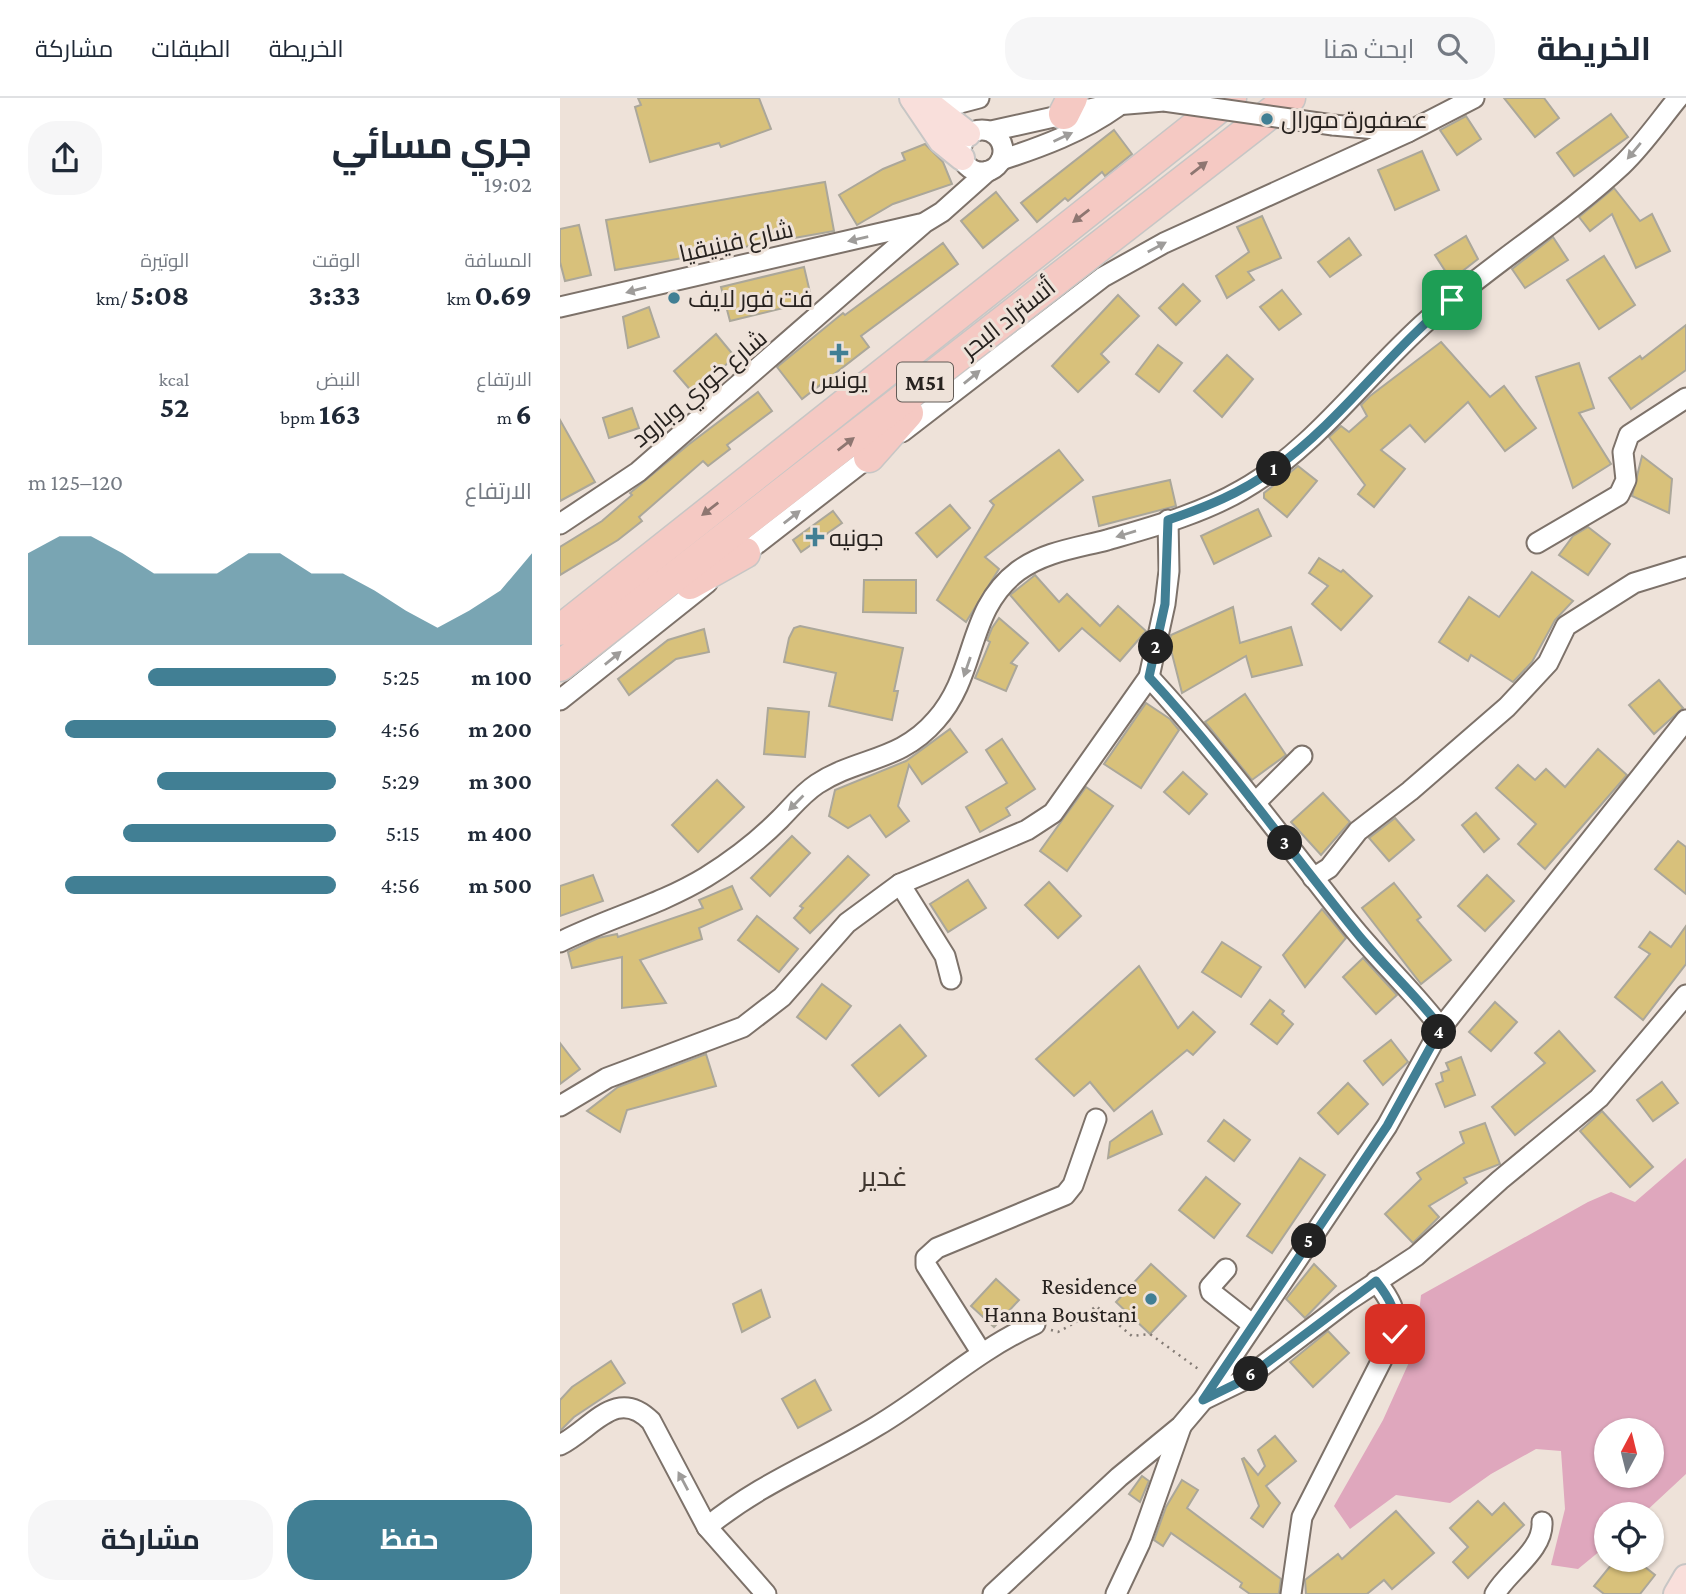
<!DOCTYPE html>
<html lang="ar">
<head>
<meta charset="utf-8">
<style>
  body { margin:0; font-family:"Crimson Pro",Cairo,serif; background:#f6f6f7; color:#1f2937; direction:rtl; height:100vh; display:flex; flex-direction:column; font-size:26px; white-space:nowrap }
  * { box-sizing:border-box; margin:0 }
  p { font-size:23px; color:#747a83 }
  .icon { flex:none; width:38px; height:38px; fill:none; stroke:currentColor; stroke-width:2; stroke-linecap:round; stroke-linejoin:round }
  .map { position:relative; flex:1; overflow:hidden; direction:ltr }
  .drawer { display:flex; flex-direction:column; background:#fff; width:560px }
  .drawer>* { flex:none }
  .needle { width:46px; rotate:7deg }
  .fabs { position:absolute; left:1034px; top:1320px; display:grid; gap:14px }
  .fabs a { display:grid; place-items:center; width:70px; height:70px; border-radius:50%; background:#fff; box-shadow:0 2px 5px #0004; font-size:35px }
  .pin { position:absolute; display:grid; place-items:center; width:60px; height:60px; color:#fff; margin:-30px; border-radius:14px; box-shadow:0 4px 10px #0006 }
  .km { position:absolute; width:35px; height:35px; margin:-18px; border-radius:50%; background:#222; color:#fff; font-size:19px; line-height:35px; text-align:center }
  .round { display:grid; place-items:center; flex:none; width:74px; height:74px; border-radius:28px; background:#f6f6f7 }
  .headline { display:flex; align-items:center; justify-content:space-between; height:119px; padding:0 28px }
  h1 { font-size:38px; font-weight:700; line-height:52px }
  .stats { display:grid; grid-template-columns:repeat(3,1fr); gap:10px; height:119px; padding:7px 28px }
  .stats div { display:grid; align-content:center }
  .stats b { font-size:30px; font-weight:700 }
  .stats small { font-size:19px; font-weight:400 }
  .stats p { font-size:19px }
  .chart { height:196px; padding:14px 28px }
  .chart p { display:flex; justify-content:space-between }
  .chart svg { width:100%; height:126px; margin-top:7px; fill:#417f94; opacity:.7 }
  .action { display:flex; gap:14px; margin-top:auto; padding:14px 28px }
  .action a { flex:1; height:80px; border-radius:28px; background:#417f94; color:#fff; font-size:28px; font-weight:700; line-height:80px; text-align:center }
  .action a+a { background:#f6f6f7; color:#1f2937 }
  ul { padding:0 28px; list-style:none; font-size:23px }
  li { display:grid; grid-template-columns:112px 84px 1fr; align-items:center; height:52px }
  li i { height:18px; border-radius:9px; background:#417f94 }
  header { display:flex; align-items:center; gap:42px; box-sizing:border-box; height:98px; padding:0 35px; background:#fff; border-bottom:2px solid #e0e1e3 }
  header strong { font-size:33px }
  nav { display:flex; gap:38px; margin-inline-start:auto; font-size:24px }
  .search { width:490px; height:63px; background:#f6f6f7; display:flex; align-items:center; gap:18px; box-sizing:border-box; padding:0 24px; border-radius:28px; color:#747a83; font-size:26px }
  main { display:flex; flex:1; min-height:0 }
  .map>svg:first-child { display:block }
</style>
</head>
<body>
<header>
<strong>الخريطة</strong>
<div class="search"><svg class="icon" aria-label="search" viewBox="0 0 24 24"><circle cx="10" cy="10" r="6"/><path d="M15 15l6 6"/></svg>ابحث هنا</div>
<nav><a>الخريطة</a><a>الطبقات</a><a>مشاركة</a></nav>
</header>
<main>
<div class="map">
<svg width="1126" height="1496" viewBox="0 0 1126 1496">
  <rect width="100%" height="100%" fill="#eee2d9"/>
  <path fill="#dfa7bd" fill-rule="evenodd" d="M1126 1060V1376L1083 1416H1046V1448L1018 1471 991 1467 1005 1411 1001 1353 976 1351 931 1376 890 1405 836 1397 790 1431 774 1408 823 1322 855 1251 861 1197 1028 1104 1051 1094 1075 1104ZM1046 1332H1092V1377H1046Z"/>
  <g fill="#d8c17b" stroke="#aba79a" stroke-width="2">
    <polygon points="78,0 199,0 211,31 161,49 159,45 90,64 75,9 81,7"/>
    <polygon points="944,0 984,0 999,20 975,39"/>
    <polygon points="1051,16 1068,39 1014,78 997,55"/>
    <polygon points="906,18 921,41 897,57 880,32"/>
    <polygon points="554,32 572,56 545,78 542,74 508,103 505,100 477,124 461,105"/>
    <polygon points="365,46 383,64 392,86 333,106 297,127 279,97 323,71 345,62 342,55"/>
    <polygon points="862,53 879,92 835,112 818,72"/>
    <polygon points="265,84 274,133 55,172 46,122"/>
    <polygon points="1054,90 1080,123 1092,116 1110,153 1076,170 1052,116 1030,133 1019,119"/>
    <polygon points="436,94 458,122 423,150 401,123"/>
    <polygon points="702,118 721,160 688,174 694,182 667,200 656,178 689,154 677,129"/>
    <polygon points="19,127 31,177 5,183 0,164 0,131"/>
    <polygon points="906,138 918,161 891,182 875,157"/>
    <polygon points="993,139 1008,162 965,190 952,171"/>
    <polygon points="789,140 801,157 770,179 758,164"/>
    <polygon points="383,145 398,166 301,238 309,249 242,301 217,269 283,215 285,217"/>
    <polygon points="1044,158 1075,207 1039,231 1007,182"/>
    <polygon points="244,169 252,203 170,223 161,189"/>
    <polygon points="623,186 640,203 616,227 599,210"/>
    <polygon points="722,192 741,216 719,232 700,209"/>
    <polygon points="558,197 579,218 541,256 549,264 518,294 492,268"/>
    <polygon points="89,209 99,239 68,250 63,219"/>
    <polygon points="1126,227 1126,272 1071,311 1049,280 1080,258 1082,261"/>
    <polygon points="156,236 175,259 133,295 114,273"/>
    <polygon points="881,244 930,299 944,288 976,330 945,353 908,304 865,344 850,327 821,352 845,371 814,409 798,396 805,387 769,339 781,328 789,334 807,318 801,307 810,298"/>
    <polygon points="598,247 622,265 599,294 576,276"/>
    <polygon points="667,257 693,281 662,319 634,293"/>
    <polygon points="1019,265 1034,310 1019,315 1051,366 1013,390 976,279"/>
    <polygon points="198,294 212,313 167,347 170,351 148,368 143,363 79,419 82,423 58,442 0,477 0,449 42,423 72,397 70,395 128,347"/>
    <polygon points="72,310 79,330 49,340 43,320"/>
    <polygon points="0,322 35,384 0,403"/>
    <polygon points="499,352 523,382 425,459 439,471 406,524 377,502 434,407 430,403"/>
    <polygon points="1082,358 1112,381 1109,415 1072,398"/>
    <polygon points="738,368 757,383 727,419 704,400 704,395"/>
    <polygon points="610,382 616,408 539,428 533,399"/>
    <polygon points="390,407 410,430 377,459 356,435"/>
    <polygon points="698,411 711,438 654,466 641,438"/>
    <polygon points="273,413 282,425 241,454 233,442"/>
    <polygon points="1028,429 1050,446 1028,477 999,457 1013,438"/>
    <polygon points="759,460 781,474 783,472 812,498 781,532 752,506 768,488 749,475"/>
    <polygon points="972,474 1013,503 995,522 972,564 953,584 911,557 908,563 879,544 909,499 939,519"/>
    <polygon points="475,477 499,504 507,496 540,528 558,508 586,533 560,563 522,530 499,553 450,497"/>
    <polygon points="304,482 356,482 356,515 303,514"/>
    <polygon points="673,509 680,545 731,529 742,567 692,579 686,558 622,595 609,544 611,537"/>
    <polygon points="439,520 468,545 451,565 457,568 446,593 415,580 430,544 427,542 432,530"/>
    <polygon points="240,528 343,550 334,593 338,593 332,622 269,608 276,575 224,564 229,540 234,530"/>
    <polygon points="144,531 149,554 116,561 69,597 58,581 108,542"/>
    <polygon points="1099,582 1123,610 1094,636 1069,607"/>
    <polygon points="685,596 726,657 692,682 645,624"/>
    <polygon points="586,605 610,621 619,632 581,690 544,666"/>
    <polygon points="208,610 249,614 245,659 204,656"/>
    <polygon points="390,631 407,654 362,686 349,667 338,708 349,723 326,739 310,717 288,730 269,718 275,692 346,663"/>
    <polygon points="442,641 475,691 446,710 450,717 420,734 406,709 447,685 426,652"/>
    <polygon points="1038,651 1067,677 985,771 958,746 976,726 936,690 958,667 975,682 986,671 1005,689"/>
    <polygon points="623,674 647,696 629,716 604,694"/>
    <polygon points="157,682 184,709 138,754 112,727"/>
    <polygon points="526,689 553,708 507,773 480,753"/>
    <polygon points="763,695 790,724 761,757 731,724"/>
    <polygon points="916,715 939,741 924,754 902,727"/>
    <polygon points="835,720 854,742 829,763 809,740"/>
    <polygon points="232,738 250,755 210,798 191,780"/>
    <polygon points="1118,743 1126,749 1126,796 1095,771"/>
    <polygon points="288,758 309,777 250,835 234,820 243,810 240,808"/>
    <polygon points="33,777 43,803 0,818 0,788"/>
    <polygon points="927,777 954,803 925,833 898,808"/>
    <polygon points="408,782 426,810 388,834 370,806"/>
    <polygon points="489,784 521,818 498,840 465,807"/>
    <polygon points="834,785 861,819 857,822 891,862 861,886 802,810"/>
    <polygon points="172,788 182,811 139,830 142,841 80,862 106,905 62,910 62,859 12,870 8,854 38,840 57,836 58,839 143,810 139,802"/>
    <polygon points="762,811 786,840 745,889 723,857"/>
    <polygon points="197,818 238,851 219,874 178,842"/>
    <polygon points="1126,828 1126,866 1083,922 1055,899 1090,856 1079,849 1090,834 1111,849"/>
    <polygon points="662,844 701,869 681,899 642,874"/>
    <polygon points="803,860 837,897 816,916 783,879"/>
    <polygon points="579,868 618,930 633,914 655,934 633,957 627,952 554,1013 530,984 514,998 476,961"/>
    <polygon points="262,886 291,908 266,941 237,919"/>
    <polygon points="710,902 724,913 722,916 733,926 717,946 691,926"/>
    <polygon points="935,904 957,924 931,953 909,934"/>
    <polygon points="340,927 366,958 319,998 292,967"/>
    <polygon points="999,933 1035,973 955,1037 932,1009 985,965 975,955"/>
    <polygon points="831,942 848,964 823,987 804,963"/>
    <polygon points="0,945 20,971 0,986"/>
    <polygon points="146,956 156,988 67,1012 60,1034 27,1013 58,989"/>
    <polygon points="901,959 915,997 885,1009 876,986 883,983 881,975 889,972 886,965"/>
    <polygon points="1102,984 1118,1005 1093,1023 1077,1002"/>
    <polygon points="788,985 808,1006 778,1036 758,1015"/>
    <polygon points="592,1013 602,1036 548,1060 550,1044"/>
    <polygon points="1042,1013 1093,1069 1070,1089 1020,1033"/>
    <polygon points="664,1022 690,1042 674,1063 648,1043"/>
    <polygon points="925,1025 940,1066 904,1080 907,1085 869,1108 879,1119 853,1145 825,1116 861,1081 857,1075 904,1045 900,1034"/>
    <polygon points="740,1060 765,1077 712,1155 687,1138"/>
    <polygon points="646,1079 680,1106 654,1140 619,1112"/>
    <polygon points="591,1166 626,1198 590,1236 556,1204"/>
    <polygon points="754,1166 776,1188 745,1220 726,1201"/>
    <polygon points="436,1181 459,1202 434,1229 411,1208"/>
    <polygon points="201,1192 210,1219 182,1234 173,1206"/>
    <polygon points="768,1233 789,1255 753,1289 730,1264"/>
    <polygon points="51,1263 65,1285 14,1319 0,1333 0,1302 12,1289"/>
    <polygon points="255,1282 271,1312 238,1330 222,1301"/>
    <polygon points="715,1338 736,1363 706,1388 720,1405 703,1429 691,1420 699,1408 682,1361 684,1360 698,1377 705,1368 698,1352"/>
    <polygon points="582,1378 589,1383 580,1404 569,1396"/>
    <polygon points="622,1382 638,1392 627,1410 721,1481 719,1496 690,1496 680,1489 682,1485 611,1435 603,1448 594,1442 606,1409"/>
    <polygon points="918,1403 932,1417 944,1405 964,1427 908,1480 893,1464 908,1449 890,1430"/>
    <polygon points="836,1413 874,1455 832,1491 824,1482 807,1496 746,1496 745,1482 778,1456 782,1461"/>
    <polygon points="1056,1461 1075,1461 1095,1477 1080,1496 1044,1496 1034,1488"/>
  </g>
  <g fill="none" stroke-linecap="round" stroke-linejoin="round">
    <g stroke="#7d726a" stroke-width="23">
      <g id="minor">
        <polyline points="366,14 419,0"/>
        <polyline points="773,27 848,34"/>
        <circle cx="422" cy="53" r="21"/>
        <polyline points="431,33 543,8 604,3"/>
        <path d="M441 62C481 49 522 34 557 9"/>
        <polyline points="0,209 360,126"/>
        <polyline points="342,334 543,179 604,145 848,34 914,0"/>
        <polyline points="0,426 78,374 364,125 382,114 428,73"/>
        <polyline points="977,445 1059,397 1066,382 1063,354 1069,337 1126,300"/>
        <polyline points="176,462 318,352"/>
        <path d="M589 579C661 657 724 743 790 826 819 862 853 893 881 930"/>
        <polyline points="0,602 147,485"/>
        <polyline points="695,705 742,658"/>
        <polyline points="753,780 769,770 798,733 850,693 947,609 988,565 1006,528 1074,485 1126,469"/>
        <polyline points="340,786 385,858 391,881"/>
        <path d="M0 844C48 820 100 807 146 779 172 763 198 743 220 721 232 709 242 696 257 686 298 659 340 664 376 622 418 575 406 512 458 473 484 454 516 450 547 442 592 429 641 416 682 392 757 349 806 276 869 221 931 166 1002 123 1062 67 1083 47 1100 22 1118 0"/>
        <polyline points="0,1008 47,980 183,929 222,899 287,825 340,786 467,732 493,715 589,579 605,506 609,473 608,422"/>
        <polyline points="666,1171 650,1189 651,1194 693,1227"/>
        <polyline points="421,1254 366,1167 366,1160 377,1150 505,1097 513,1087 536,1021"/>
        <polyline points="645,1301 684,1282 786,1204 856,1158 940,1082 1039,1000 1126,897"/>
        <path d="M0 1347C32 1331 56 1288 91 1323L147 1429 206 1496"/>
        <path d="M147 1429C202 1384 258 1364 317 1328 371 1296 417 1252 475 1226"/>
        <polyline points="433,1496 559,1379 621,1328 643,1302 827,1028 881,930 1126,622"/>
        <polyline points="556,1496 580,1445 621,1329"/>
        <path d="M731 1496 742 1419 835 1236C837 1213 830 1201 816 1183"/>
        <path d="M935 1496C948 1473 984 1452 982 1424"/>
      </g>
    </g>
    <g stroke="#c7c6c5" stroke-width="28">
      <g id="major">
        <polyline points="352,0 381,43 402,60"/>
        <polyline points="353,1 375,10 408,36"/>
        <polyline points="1116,1496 1126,1479"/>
      </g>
    </g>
    <g stroke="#c7c6c5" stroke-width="33">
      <g id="highway">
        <polyline points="504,16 512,0"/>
        <polyline points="309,359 348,315"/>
        <polyline points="130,486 185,455"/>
        <polyline points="0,532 671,0"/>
        <polyline points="0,568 730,0"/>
      </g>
    </g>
    <polyline stroke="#837b75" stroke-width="2.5" stroke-dasharray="2 5" stroke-linecap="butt" points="491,1232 498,1234 520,1222 536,1208 572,1238 590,1236 641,1273"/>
    <use href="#minor" stroke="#fff" stroke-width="19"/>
    <use href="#major" stroke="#f9dfdb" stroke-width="24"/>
    <use href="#highway" stroke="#f5c9c3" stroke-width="30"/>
    <g stroke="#7d726a" stroke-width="23" stroke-linecap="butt">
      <polyline id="minor-bridge" points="604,3 773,27"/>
    </g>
    <use href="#minor-bridge" stroke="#fff" stroke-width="19"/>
  </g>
  <defs><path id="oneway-solid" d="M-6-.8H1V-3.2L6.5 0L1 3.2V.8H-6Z" transform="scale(1.75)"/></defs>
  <g fill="#9e9c9a">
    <use href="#oneway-solid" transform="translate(503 39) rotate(-25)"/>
    <use href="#oneway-solid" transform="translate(1074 53) rotate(130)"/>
    <use href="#oneway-solid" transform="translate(298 141) rotate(167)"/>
    <use href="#oneway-solid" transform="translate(597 149) rotate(-28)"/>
    <use href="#oneway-solid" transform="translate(76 192) rotate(165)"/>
    <use href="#oneway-solid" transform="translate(412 279) rotate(-39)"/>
    <use href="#oneway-solid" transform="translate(232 419) rotate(-38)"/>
    <use href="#oneway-solid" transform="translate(566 436) rotate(163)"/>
    <use href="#oneway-solid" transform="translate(53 560) rotate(-39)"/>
    <use href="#oneway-solid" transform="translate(407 569) rotate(109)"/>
    <use href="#oneway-solid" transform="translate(236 705) rotate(135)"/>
    <use href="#oneway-solid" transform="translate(123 1383) rotate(-118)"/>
  </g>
  <g fill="#8e7671">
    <use href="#oneway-solid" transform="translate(639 70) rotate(-38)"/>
    <use href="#oneway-solid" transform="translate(521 118) rotate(142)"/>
    <use href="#oneway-solid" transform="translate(286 346) rotate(-38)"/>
    <use href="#oneway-solid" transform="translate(150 411) rotate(142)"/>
  </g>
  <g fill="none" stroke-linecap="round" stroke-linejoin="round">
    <g stroke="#fff" stroke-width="14">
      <path id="route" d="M835 1236C837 1213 830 1201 816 1183L684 1282 643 1302 827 1028 881 930C856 897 826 870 800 839 729 753 665 661 589 579L605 506 608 422C646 409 681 395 714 371 781 323 829 253 892 202"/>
    </g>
    <use href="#route" stroke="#417f94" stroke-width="9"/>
  </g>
  <g fill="#417f94" stroke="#eee2d9" stroke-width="2.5">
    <circle cx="707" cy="21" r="7"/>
    <circle cx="114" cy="200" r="7"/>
    <path d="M275.5 244.5h7v7h7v7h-7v7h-7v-7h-7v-7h7z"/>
    <path d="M251.5 428.5h7v7h7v7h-7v7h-7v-7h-7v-7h7z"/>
    <circle cx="591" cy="1201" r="7"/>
  </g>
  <g text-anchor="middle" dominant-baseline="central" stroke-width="6" stroke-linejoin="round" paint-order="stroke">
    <rect fill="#eee2d9" stroke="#635c57" stroke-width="2" x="337" y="264.5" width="56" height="39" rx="5"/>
    <g font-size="23" font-weight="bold" fill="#27221f">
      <text x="365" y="284">M51</text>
    </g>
    <g font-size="24" fill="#27221f" stroke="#eee2d9" text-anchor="start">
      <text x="721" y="21">عصفورة مورال</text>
      <text x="128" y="200">فت فور لايف</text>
      <text x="279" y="281" text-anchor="middle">يونس</text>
      <text x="269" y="439">جونيه</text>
      <text x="577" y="1187" text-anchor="end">Residence<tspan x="577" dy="28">Hanna Boustani</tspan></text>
    </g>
    <g font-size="24" fill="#27221f" stroke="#eee2d9">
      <text transform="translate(176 143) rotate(-13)">شارع فينيقيا</text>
      <text transform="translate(448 220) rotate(-38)">أتستراد البحر</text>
      <text transform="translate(139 290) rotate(-40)">شارع خوري وبارود</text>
    </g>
    <g font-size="28" fill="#403730" stroke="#eee2d9">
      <text x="324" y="1078">غدير</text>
    </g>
  </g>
</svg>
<div class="fabs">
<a><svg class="needle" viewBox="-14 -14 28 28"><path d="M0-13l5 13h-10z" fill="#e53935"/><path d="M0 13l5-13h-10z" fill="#747a83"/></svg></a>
<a><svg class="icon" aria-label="locate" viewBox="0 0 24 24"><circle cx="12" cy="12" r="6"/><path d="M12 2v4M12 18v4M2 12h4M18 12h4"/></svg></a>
</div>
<div class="pin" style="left:892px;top:202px;background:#1e9e55"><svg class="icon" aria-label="arrive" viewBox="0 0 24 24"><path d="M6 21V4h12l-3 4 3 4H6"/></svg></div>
<div class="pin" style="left:835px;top:1236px;background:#d93025"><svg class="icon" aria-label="check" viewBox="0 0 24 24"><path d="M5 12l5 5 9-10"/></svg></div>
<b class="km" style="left:714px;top:371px">1</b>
<b class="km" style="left:596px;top:549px">2</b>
<b class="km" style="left:725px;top:745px">3</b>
<b class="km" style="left:879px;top:934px">4</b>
<b class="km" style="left:749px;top:1143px">5</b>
<b class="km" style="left:691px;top:1276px">6</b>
</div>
<section class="drawer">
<div class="headline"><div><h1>جري مسائي</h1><p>19:02</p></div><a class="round"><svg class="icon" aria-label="share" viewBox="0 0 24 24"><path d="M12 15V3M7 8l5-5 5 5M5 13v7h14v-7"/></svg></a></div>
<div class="stats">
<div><p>المسافة</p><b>0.69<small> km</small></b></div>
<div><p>الوقت</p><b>3:33</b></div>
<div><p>الوتيرة</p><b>5:08<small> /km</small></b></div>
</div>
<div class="stats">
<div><p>الارتفاع</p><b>6<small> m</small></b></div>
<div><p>النبض</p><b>163<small> bpm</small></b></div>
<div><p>kcal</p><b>52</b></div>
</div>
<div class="chart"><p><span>الارتفاع</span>120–125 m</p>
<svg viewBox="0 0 160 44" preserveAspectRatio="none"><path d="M0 44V12L10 6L20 6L30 12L40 19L50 19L60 19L70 12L80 12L90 19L100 19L110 25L120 32L130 38L140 32L150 25L160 12V44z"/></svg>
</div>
<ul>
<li><b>100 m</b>5:25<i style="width:61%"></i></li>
<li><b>200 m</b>4:56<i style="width:88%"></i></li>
<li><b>300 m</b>5:29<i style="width:58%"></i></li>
<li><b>400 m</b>5:15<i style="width:69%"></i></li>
<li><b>500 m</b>4:56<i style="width:88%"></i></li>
</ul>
<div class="action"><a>حفظ</a><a>مشاركة</a></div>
</section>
</main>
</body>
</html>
